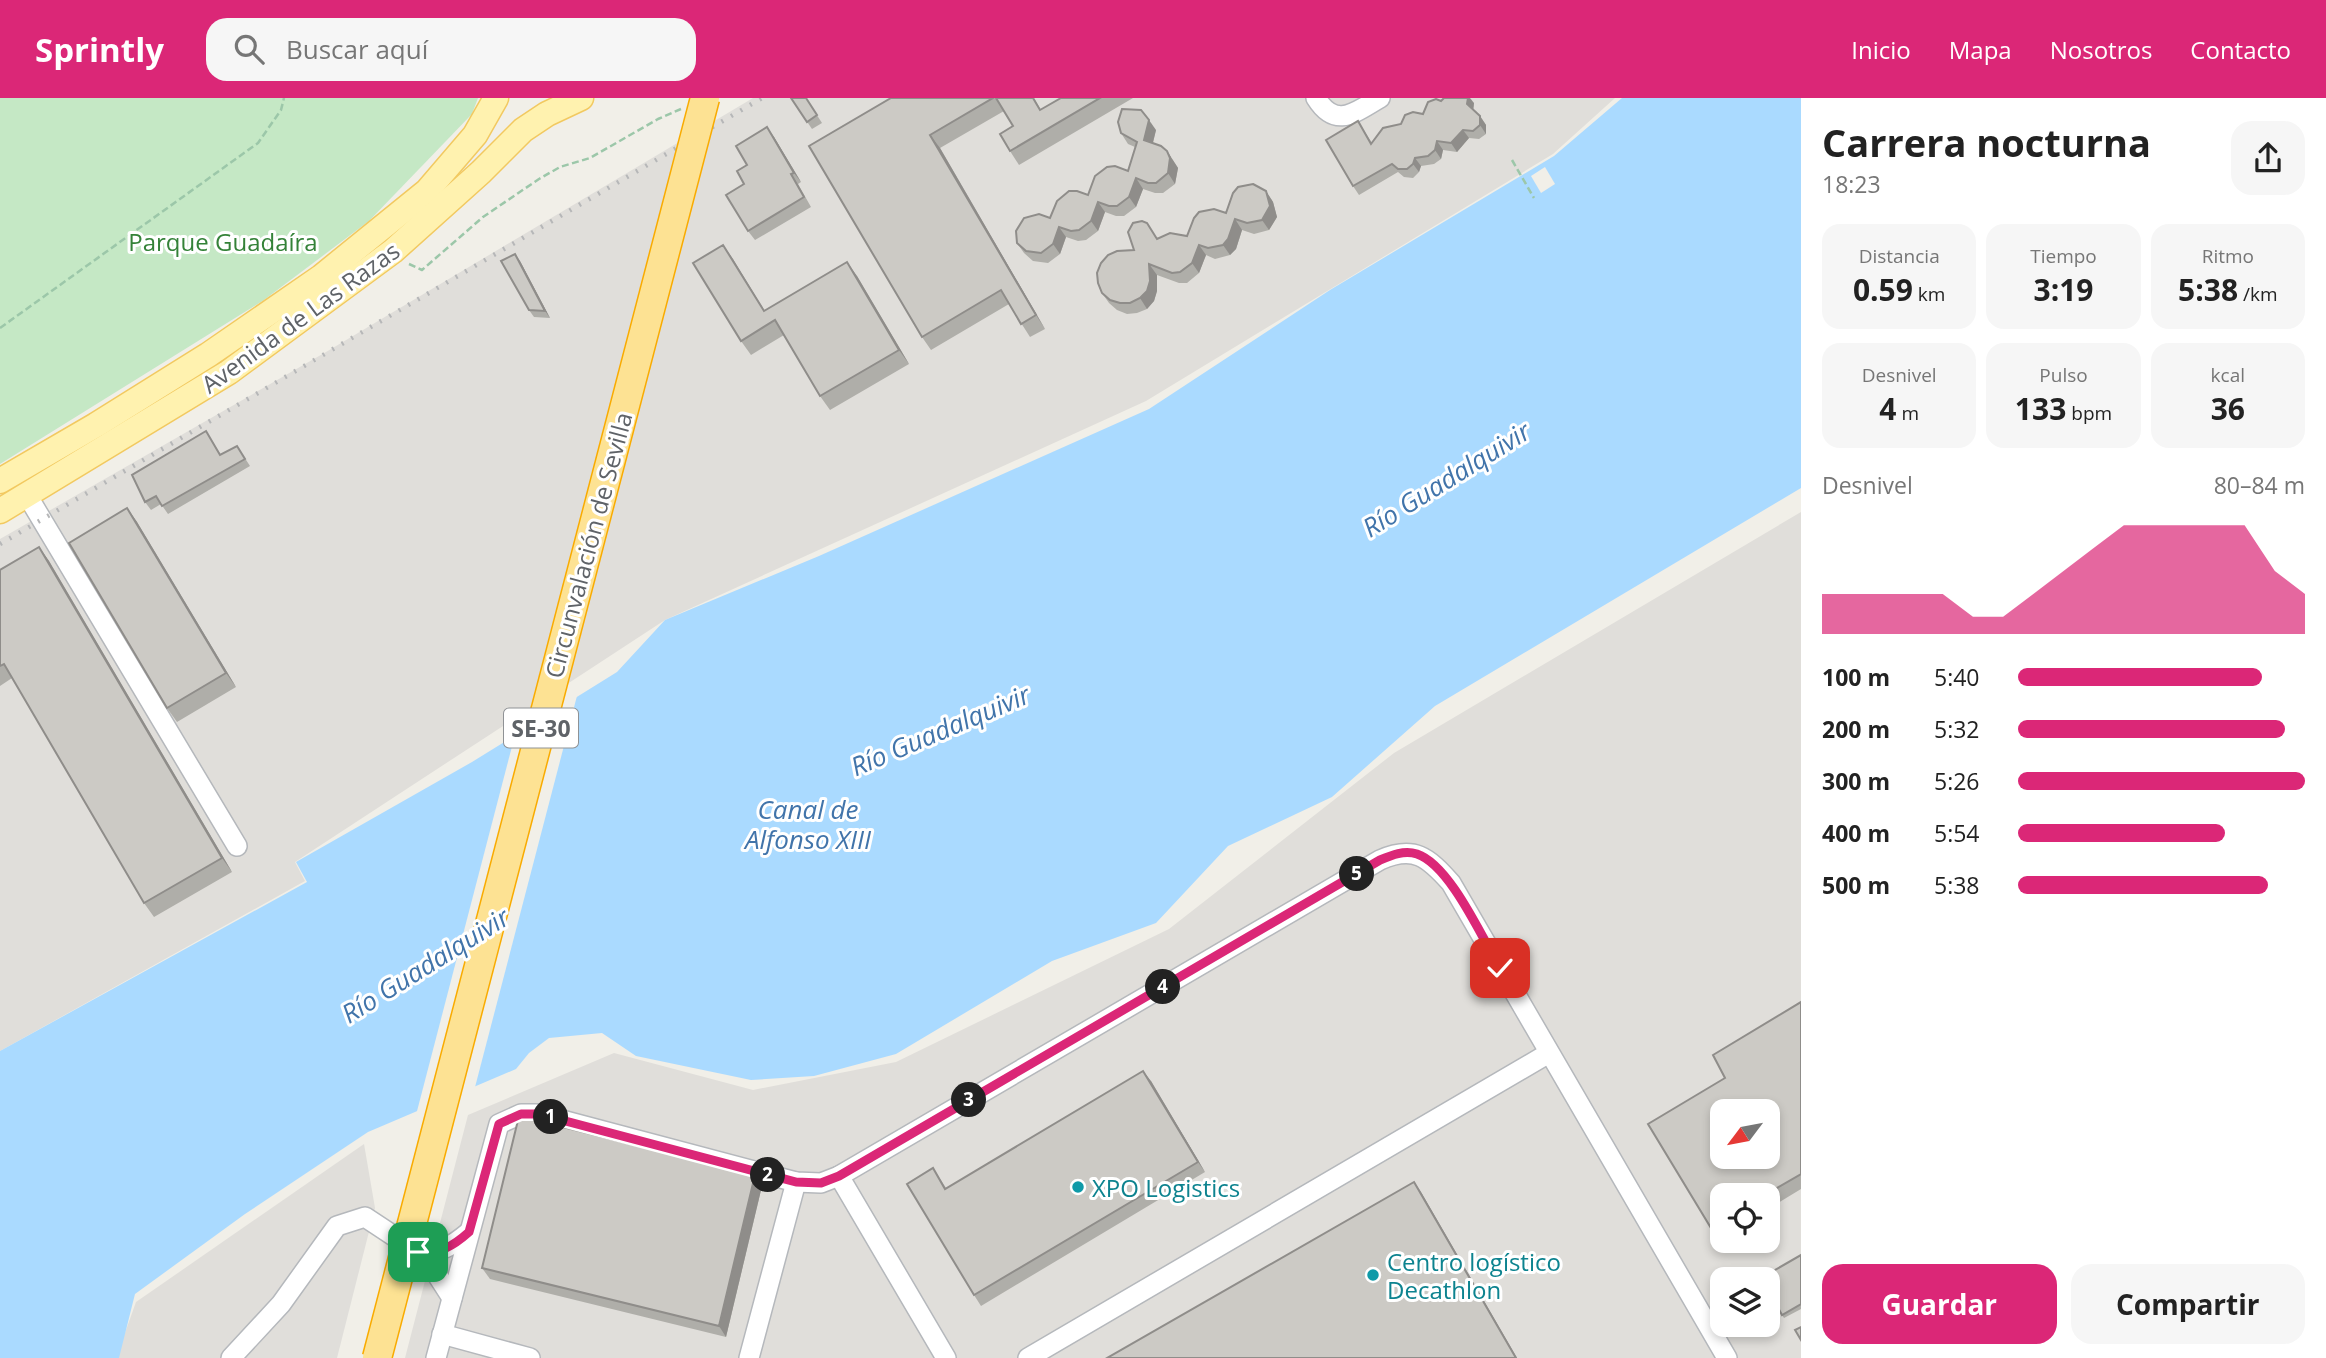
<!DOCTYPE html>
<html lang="es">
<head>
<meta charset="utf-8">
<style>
  body { margin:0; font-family:"Open Sans",sans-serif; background:#f6f6f6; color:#222; height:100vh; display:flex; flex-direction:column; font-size:26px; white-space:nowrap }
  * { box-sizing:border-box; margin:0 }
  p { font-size:23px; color:#767676 }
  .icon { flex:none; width:38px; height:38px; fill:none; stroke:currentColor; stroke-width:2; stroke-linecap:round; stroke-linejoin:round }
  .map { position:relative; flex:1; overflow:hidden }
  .side { display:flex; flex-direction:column; background:#fff; width:525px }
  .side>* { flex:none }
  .needle { width:46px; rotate:238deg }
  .controls { position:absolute; left:1710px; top:1001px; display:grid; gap:14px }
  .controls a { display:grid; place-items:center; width:70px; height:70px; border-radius:14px; background:#fff; box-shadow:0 4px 10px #0003; font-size:35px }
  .pin { position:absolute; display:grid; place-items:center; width:60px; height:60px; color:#fff; margin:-30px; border-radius:14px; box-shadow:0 4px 10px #0006 }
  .km { position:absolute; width:35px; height:35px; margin:-18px; border-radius:50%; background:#222; color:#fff; font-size:19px; line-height:35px; text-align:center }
  .round { display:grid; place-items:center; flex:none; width:74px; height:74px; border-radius:21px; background:#f6f6f6 }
  .head { display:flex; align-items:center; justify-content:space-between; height:119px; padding:0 21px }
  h1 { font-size:38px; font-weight:700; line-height:52px }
  .stats { display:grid; grid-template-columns:repeat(3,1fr); gap:10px; height:119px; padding:7px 21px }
  .stats div { display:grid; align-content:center; border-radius:18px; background:#f6f6f6; text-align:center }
  .stats b { font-size:30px; font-weight:700 }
  .stats small { font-size:19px; font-weight:400 }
  .stats p { font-size:19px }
  .chart { height:196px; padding:14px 21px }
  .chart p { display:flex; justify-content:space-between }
  .chart svg { width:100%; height:126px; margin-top:7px; fill:#db2777; opacity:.7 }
  .primary-button { display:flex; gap:14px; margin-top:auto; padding:14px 21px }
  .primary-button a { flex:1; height:80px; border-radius:21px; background:#db2777; color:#fff; font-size:28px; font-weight:700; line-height:80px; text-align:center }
  .primary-button a+a { background:#f6f6f6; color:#222 }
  ul { padding:0 21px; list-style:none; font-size:23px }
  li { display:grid; grid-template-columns:112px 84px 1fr; align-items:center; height:52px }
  li i { height:18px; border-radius:9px; background:#db2777 }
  header { display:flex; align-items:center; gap:42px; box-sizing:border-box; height:98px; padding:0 35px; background:#db2777; color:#fff }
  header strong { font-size:33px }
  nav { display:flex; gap:38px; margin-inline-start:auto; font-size:24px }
  .search { width:490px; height:63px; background:#f6f6f6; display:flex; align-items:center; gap:18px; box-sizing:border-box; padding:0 24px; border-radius:21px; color:#767676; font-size:26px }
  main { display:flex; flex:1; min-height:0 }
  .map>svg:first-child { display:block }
</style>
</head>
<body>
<header>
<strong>Sprintly</strong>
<div class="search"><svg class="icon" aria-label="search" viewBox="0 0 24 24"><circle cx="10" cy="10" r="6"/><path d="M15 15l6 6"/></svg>Buscar aquí</div>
<nav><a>Inicio</a><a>Mapa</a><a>Nosotros</a><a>Contacto</a></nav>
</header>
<main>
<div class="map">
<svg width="1801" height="1260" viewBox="0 0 1801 1260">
  <rect width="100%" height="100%" fill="#f1efe8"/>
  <g fill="#e0deda" fill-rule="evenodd">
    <polygon points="753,0 1615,0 1553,56 1146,303 665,522 295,764 305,783 0,953 0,441 326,254"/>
    <path d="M1801 414V1260H405L468 1017 614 955 753 992 896 964 1169 831 1394 655ZM1722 1013H1768V1059H1722ZM1722 1097H1768V1143H1722ZM1722 1181H1768V1227H1722Z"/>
    <polygon points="364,1046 375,1110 337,1260 116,1260 136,1204"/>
  </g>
  <polygon fill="#c5e8c5" points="0,0 478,0 472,16 369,123 264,202 0,366"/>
  <polygon fill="#aadaff" points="1622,0 1801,0 1801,390 1435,608 1332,699 1228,748 1156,825 1052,863 896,956 814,978 751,982 636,958 602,935 549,940 529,955 516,971 368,1034 245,1116 135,1196 119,1260 0,1260 0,953 307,784 296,764 472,664 617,574 665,522 819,458 1149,311 1330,192 1554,58"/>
  <g fill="#f1efe8">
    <polygon points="1545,69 1555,86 1541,95 1531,78"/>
    <polygon points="578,594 474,993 416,1017 516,633"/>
  </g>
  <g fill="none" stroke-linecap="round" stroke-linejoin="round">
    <g stroke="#b5b8bc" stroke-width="22">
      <g id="minor">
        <path d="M1316 0C1336 32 1355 14 1380 0"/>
        <polyline points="27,397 237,748"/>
        <polyline points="839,1078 946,1260"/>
        <path d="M418 1154C442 1154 451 1149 469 1134"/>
        <polyline points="442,1236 530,1260"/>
        <polyline points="231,1260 281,1206 337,1128 365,1119 418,1154 434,1172 452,1200"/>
        <path d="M436 1260 499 1026 521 1016H539L796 1084 821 1085 839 1078 1380 762C1414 747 1428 759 1451 785L1727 1260"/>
        <polyline points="749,1260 796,1084"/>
        <polyline points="1028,1260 1549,955"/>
      </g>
    </g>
    <g stroke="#f2c960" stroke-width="27">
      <g id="major">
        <polyline points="0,383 96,327 208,257 321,179 427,93 475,37 496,0"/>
        <polyline points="0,413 229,274 393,153 481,74 523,32 547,16 581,0"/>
      </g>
    </g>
    <g stroke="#9cc7a9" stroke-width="2.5" stroke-dasharray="7 3.5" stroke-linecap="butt">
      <polyline points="1512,62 1534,100"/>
      <polyline points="409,166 422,172 483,119 539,81 560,69 590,60 658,21 681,11"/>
      <polyline points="0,230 258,45 281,12 284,0"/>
    </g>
    <use href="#minor" stroke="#fff" stroke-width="19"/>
    <use href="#major" stroke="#fff2af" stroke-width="24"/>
    <polyline stroke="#b6b7b8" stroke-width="4.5" stroke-dasharray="2 9" stroke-linecap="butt" points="0,446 762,0"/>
    <g stroke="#f9ab00" stroke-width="31" stroke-linecap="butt">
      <polyline id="highway-bridge" points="377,1260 705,0"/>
    </g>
    <use href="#highway-bridge" stroke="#fde293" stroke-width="28"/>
  </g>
  <g fill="#afaea9">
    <polygon points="791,0 806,0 822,25 812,31"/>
    <polygon points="891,0 1034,0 1041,12 1061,0 1133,0 1019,67 1010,53 1013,28 1004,13 940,50 1045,231 1030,239 1009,206 931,252 922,239"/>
    <polygon points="1441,3 1474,5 1473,12 1480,18 1486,27 1486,36 1479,41 1469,40 1457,54 1443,52 1441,61 1434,66 1421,68 1419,74 1413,80 1404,79 1398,74 1359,97 1353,88 1358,23 1372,45 1401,26 1423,16"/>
    <polygon points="1156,32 1153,45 1167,53 1178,70 1175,86 1163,95 1155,95 1143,91 1136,109 1124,118 1116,118 1105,114 1098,133 1086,142 1078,143 1066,139 1060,156 1048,165 1033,163 1024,155 1017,145 1050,120 1128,73 1135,49 1128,46 1121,35"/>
    <polygon points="774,39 801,84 798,86 811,109 755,142 748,133 744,86 747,67"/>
    <polygon points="1266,93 1273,104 1277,119 1269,132 1254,136 1242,132 1236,151 1230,157 1215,161 1206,157 1199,175 1187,185 1179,185 1157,177 1157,193 1154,203 1147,211 1137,215 1127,216 1117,212 1109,205 1102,195 1158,141 1187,138 1226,115"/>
    <polygon points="723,147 764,212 857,178 909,266 830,312 820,298 784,237 751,257 741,243"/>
    <polygon points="520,163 550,220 534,219 529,212"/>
    <polygon points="211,341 221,357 237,348 250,368 168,416 161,406 151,412 145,404"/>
    <polygon points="127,410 137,424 236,589 177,624 167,610"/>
    <polygon points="39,449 49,463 232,774 154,819 144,805 12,580 0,588 0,472"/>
    <polygon points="1801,904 1801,1091 1768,1111 1768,1097 1722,1097 1722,1138 1718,1140 1711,1130 1725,980"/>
    <polygon points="1151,983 1205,1074 981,1208 974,1197 933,1070 946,1090"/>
    <polygon points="755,1077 762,1088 726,1239 490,1181 482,1170"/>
    <polygon points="1801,1157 1801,1211 1784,1220 1782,1217"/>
  </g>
  <g fill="#8f8d8a">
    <polygon points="1468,0 1470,0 1474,5 1473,14 1467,6"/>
    <polygon points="1480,18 1486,27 1486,36 1480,27"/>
    <polygon points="1149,22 1156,32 1151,52 1144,42"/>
    <polygon points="767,29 774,39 801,84 794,75"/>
    <polygon points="1463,32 1469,40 1457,54 1451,45"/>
    <polygon points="930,37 940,50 1045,231 1036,217"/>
    <polygon points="1437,43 1443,52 1441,61 1435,52"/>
    <polygon points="1167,53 1178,70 1175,86 1168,75"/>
    <polygon points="1415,60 1421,68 1419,74 1413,66"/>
    <polygon points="1136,80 1143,91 1136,109 1129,99"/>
    <polygon points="1266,93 1273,104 1277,119 1269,132 1262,122"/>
    <polygon points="1098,104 1105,114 1098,133 1091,123"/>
    <polygon points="1235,121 1242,132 1236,151 1230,157 1223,147"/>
    <polygon points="1059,129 1066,139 1060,156 1053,146"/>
    <polygon points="723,147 733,161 773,227 764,213"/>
    <polygon points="1199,147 1206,157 1199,175 1192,165"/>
    <polygon points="515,156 520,163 550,220 545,213"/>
    <polygon points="847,164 857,178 909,266 899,252"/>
    <polygon points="1149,166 1157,177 1157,193 1154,203 1147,211 1140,200"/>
    <polygon points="127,410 137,424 236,589 226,575"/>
    <polygon points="39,449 49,463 232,774 222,760"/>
    <polygon points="1143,973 1151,983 1205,1074 1198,1064"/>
    <polygon points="755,1077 762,1088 726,1239 719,1228"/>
    <polygon points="1414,1084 1421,1094 1517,1260 1516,1260"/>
  </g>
  <g fill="#cccac5" stroke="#8f8d8a" stroke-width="2" fill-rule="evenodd">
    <polygon points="791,0 806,0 817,17 807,24"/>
    <polygon points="891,0 993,0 930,37 1036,217 1021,226 1001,192 922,239 809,48"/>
    <polygon points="996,0 1033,0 1040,12 1061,0 1100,0 1010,53 1000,36 1013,28"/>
    <polygon points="1444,0 1468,0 1467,6 1480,18 1480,27 1473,33 1463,32 1451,45 1437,43 1435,52 1428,58 1415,60 1413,66 1407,71 1398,71 1392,66 1353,88 1326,42 1358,23 1371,46 1383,30 1401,26 1405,17 1413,14 1423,16 1428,4 1436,1 1441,3"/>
    <polygon points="1122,11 1141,12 1149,22 1144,42 1161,48 1167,53 1170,60 1168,75 1156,85 1148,85 1136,80 1129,99 1117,108 1109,108 1098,104 1091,123 1079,132 1071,133 1059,129 1053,146 1041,155 1026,153 1017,145 1016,133 1024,120 1039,116 1050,120 1057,103 1069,93 1077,93 1088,97 1095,78 1107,69 1115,68 1128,73 1137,44 1121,35 1118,24"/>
    <polygon points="767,29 794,75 791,76 804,99 748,133 726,97 744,86 737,73 747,67 736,48"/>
    <polygon points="1253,86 1266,93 1270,108 1262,122 1247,125 1235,121 1228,141 1223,147 1208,150 1199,147 1192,165 1180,174 1172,175 1149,166 1150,183 1147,193 1140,200 1130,205 1120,205 1110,202 1102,195 1098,185 1097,175 1101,165 1108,157 1117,153 1134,152 1128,134 1133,125 1142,123 1147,125 1157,141 1170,135 1187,138 1194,120 1199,114 1214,111 1226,115 1233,95 1238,89"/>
    <polygon points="723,147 764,213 847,164 899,252 820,298 775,222 741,243 693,165"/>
    <polygon points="515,156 545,213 529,212 501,163"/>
    <polygon points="206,333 220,357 237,348 245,361 162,408 156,398 145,404 132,377"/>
    <polygon points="127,410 226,575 167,610 69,445"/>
    <polygon points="39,449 222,760 144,805 4,566 0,568 0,472"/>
    <path d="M1801 904V1076L1765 1097H1722V1123L1711 1130 1648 1026 1725 980 1713 957ZM1722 1013H1768V1059H1722Z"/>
    <polygon points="1143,973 1198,1064 974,1197 907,1086 933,1070 945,1091"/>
    <polygon points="519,1018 755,1077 719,1228 482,1170"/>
    <polygon points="1414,1084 1516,1260 1107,1260"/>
    <polygon points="1801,1157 1801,1206 1782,1217 1768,1191 1768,1181 1762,1181 1761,1180"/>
    <polygon points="1801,1229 1801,1242 1795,1232"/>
  </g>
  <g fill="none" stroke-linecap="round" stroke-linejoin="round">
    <g stroke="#fff" stroke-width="14">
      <path id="route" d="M418 1154C442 1154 451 1150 469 1134L499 1026 521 1016H539L796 1084 821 1085 839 1078 1380 762C1392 757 1404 752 1417 756 1450 767 1482 840 1500 870"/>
    </g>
    <use href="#route" stroke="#db2777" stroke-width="9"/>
  </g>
  <g fill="#0f9aa8" stroke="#fff" stroke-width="2.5">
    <circle cx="1078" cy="1089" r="7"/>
    <circle cx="1373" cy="1177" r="7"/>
  </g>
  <g text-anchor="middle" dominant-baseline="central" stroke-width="6" stroke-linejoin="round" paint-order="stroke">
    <rect fill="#fff" stroke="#8f9295" stroke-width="2" x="504" y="610.5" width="74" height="39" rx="5"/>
    <g font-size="23" font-weight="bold" fill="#5f6368">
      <text x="541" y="630">SE-30</text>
    </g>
    <g font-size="24" fill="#348238" stroke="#fff">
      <text x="223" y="143">Parque Guadaíra</text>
    </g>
    <g font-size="24" fill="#5f6368" stroke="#fff">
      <text transform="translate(300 219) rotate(-36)">Avenida de Las Razas</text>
      <text transform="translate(588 447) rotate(-75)">Circunvalación de Sevilla</text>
    </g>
    <g font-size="24" fill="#0d838f" stroke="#fff" text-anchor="start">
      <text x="1092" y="1089">XPO Logistics</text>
      <text x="1387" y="1163">Centro logístico<tspan x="1387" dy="28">Decathlon</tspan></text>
    </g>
    <g font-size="26" font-style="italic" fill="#4174aa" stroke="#fff">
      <text transform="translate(1446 381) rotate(-32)">Río Guadalquivir</text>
      <text transform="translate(940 632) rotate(-23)">Río Guadalquivir</text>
      <text x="808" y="711">Canal de<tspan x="808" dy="30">Alfonso XIII</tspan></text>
      <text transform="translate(425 867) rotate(-32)">Río Guadalquivir</text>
    </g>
  </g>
</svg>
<div class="controls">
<a><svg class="needle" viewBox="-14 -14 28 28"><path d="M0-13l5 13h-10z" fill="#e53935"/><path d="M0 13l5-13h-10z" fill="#767676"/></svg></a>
<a><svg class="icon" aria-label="locate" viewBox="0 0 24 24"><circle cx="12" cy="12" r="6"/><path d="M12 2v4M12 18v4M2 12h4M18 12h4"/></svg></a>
<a><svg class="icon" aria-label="layers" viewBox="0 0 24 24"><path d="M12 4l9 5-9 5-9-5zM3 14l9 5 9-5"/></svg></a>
</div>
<div class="pin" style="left:418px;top:1154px;background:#1e9e55"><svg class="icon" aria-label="arrive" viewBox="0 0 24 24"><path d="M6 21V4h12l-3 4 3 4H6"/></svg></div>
<div class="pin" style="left:1500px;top:870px;background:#d93025"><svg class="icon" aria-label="check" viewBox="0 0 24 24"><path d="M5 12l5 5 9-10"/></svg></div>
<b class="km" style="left:551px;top:1019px">1</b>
<b class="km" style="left:768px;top:1077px">2</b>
<b class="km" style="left:969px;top:1002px">3</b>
<b class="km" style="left:1163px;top:889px">4</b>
<b class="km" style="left:1357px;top:776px">5</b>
</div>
<section class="side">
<div class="head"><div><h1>Carrera nocturna</h1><p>18:23</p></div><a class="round"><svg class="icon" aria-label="share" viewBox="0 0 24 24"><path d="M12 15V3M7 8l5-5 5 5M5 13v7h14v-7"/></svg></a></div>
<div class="stats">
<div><p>Distancia</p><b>0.59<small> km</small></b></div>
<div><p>Tiempo</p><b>3:19</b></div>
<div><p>Ritmo</p><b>5:38<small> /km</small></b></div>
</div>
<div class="stats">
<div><p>Desnivel</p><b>4<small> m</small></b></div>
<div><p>Pulso</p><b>133<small> bpm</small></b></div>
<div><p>kcal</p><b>36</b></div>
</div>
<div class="chart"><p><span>Desnivel</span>80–84 m</p>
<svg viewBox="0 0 160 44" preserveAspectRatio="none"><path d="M0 44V30L10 30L20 30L30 30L40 30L50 38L60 38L70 30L80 22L90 14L100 6L110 6L120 6L130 6L140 6L150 22L160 30V44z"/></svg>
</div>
<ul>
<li><b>100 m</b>5:40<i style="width:85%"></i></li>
<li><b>200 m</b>5:32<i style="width:93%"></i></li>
<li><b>300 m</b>5:26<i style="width:100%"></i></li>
<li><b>400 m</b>5:54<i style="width:72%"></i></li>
<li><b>500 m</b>5:38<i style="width:87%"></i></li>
</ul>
<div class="primary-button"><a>Guardar</a><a>Compartir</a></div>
</section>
</main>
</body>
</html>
